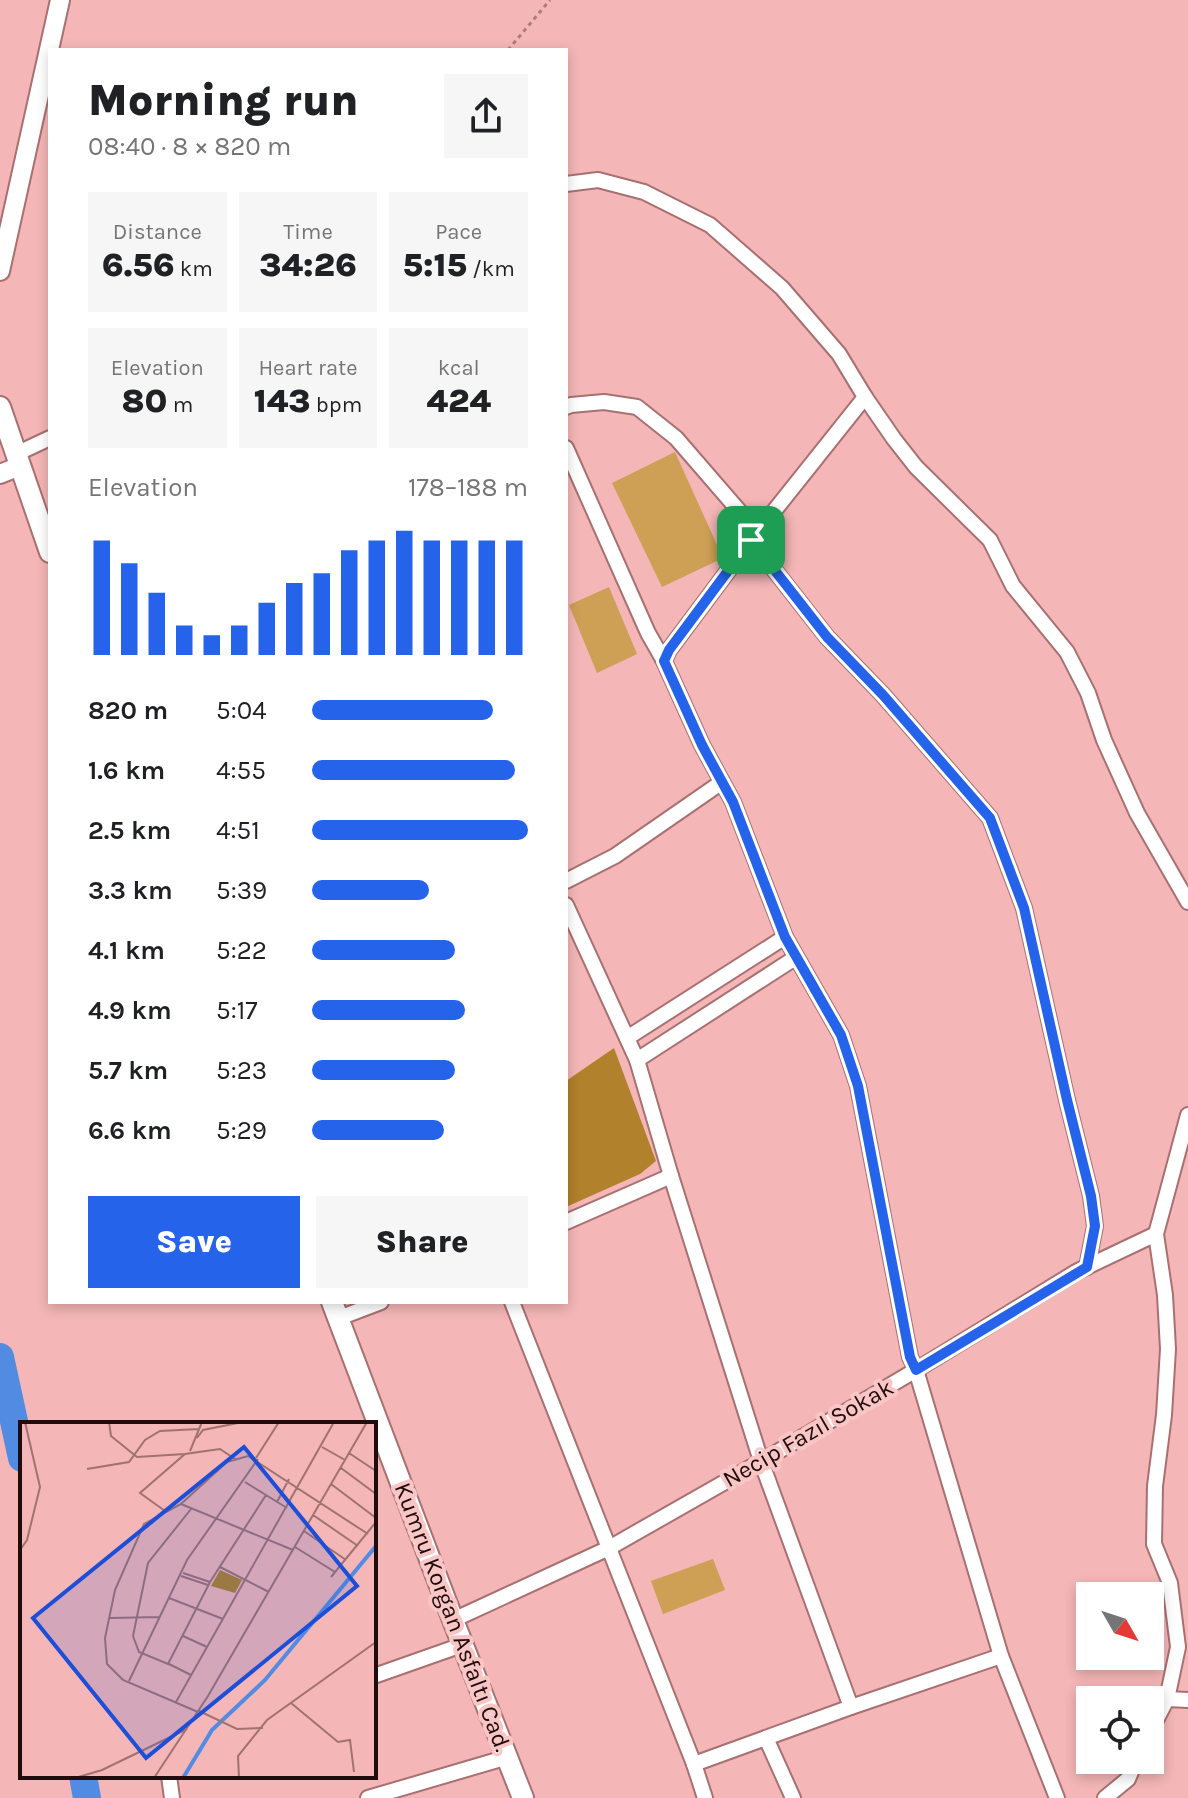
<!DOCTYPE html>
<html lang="en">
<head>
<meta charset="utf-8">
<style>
  body { margin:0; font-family:Karla,sans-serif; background:#f6f6f6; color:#202124; height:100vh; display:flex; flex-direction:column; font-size:30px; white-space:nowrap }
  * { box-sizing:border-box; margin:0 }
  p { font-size:26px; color:#757577 }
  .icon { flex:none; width:44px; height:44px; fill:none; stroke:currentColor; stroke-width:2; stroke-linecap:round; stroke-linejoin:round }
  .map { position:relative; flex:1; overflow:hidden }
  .side { position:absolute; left:48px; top:48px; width:520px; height:1256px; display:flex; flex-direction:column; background:#fff; border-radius:0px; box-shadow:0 4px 12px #0003 }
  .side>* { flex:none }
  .needle { width:52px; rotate:129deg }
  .controls { position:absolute; left:1076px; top:1582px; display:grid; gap:16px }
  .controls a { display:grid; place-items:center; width:88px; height:88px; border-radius:0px; background:#fff; box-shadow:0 4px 12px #0003; font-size:40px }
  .pin { position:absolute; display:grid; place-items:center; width:68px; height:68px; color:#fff; margin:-34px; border-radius:16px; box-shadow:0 4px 12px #0006 }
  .round { display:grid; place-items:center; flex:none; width:84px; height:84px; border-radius:0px; background:#f6f6f6 }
  .headline { display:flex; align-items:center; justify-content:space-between; height:136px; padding:0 40px }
  h1 { font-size:44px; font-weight:800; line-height:60px }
  .stats { display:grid; grid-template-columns:repeat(3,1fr); gap:12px; height:136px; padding:8px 40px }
  .stats div { display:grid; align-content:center; border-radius:0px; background:#f6f6f6; text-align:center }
  .stats b { font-size:34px; font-weight:800 }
  .stats small { font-size:22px; font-weight:400 }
  .stats p { font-size:22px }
  .chart { height:224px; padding:16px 40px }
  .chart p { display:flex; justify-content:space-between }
  .chart svg { width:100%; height:144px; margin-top:8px; stroke:#2563eb; stroke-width:6 }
  .action { display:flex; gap:16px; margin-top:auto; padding:16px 40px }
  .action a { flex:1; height:92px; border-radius:0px; background:#2563eb; color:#fff; font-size:32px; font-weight:800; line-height:92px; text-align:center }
  .action a+a { background:#f6f6f6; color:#202124 }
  ul { padding:0 40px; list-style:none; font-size:26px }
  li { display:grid; grid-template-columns:128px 96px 1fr; align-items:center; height:60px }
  li i { height:20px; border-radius:10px; background:#2563eb }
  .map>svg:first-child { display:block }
</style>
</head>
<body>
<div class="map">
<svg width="1188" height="1798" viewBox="0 0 1188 1798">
  <rect width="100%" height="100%" fill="#f4b6b6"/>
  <g fill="#cda055">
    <polygon points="675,452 723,558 662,587 612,483"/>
    <polygon points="609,587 637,654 597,673 569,605"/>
    <polygon points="713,1559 725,1590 663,1614 651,1581"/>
  </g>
  <polygon fill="#b1812b" points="614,1048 656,1161 640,1174 566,1207 566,1081"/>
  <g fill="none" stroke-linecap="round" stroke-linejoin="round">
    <g stroke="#528ce2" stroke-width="28">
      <polyline points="0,1357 22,1458"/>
      <polyline points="83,1776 87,1798"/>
    </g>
    <g stroke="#a97071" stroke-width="18">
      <g id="minor">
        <polyline points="566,184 598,180 644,192 710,225 782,288 839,354 865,397 894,439 916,467 990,540 1013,586 1067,652 1088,693 1104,740 1137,813 1188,902"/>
        <polyline points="566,407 571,405 604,402 637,407 676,438 753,527 751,540 827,637 883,695 990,818 1024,908 1067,1100 1091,1196 1095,1226 1087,1267"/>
        <polyline points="566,448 648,633 664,661 702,745 733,802 785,937 841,1035 858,1086 910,1357 916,1370 1001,1656 1057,1798"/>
        <polyline points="16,454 50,438"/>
        <polyline points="664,661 669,650 751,540 865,397"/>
        <polyline points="566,881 615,856 722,782"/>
        <polyline points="566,905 637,1060 671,1176 761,1461 851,1707"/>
        <polyline points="627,1038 785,937"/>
        <polyline points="637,1060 795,958"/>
        <polyline points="566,1222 671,1176"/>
        <polyline points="512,1302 694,1764 705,1798"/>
        <polyline points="339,1318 381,1302"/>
        <polyline points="453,1620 609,1548 767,1458 916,1370 1076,1272 1156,1234"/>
        <polyline points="374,1676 462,1645"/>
        <polyline points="1167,1699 1188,1700"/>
        <polyline points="1150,1732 1167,1699 1178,1647 1170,1583 1154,1544 1155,1486 1164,1415 1168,1349 1165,1295 1156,1234 1188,1115"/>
        <polyline points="766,1738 793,1798"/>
        <polyline points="694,1764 851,1707 1001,1656"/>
        <polyline points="169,1776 172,1798"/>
        <polyline points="368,1798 508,1757"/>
        <polyline points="1105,1798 1128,1779 1136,1760"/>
      </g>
    </g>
    <g stroke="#a97071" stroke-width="22">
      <g id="tertiary">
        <polyline points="0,271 60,0"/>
        <polyline points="0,474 20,466"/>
      </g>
    </g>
    <g stroke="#a97071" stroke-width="24">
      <g id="secondary">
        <polyline points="0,407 50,552"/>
        <polyline points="332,1302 453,1620 523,1798"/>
      </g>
    </g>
    <polyline stroke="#ad7c7d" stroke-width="3" stroke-dasharray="4 4" stroke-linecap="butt" points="508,50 550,0"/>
    <use href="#minor" stroke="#fff" stroke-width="14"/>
    <use href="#tertiary" stroke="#fff" stroke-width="18"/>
    <use href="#secondary" stroke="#fff" stroke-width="20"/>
  </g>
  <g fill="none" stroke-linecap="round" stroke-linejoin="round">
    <g stroke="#fff" stroke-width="16">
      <polygon id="route" points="751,540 827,637 883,695 990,818 1024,908 1067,1100 1091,1196 1095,1226 1087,1267 916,1370 910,1357 858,1086 841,1035 785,937 733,802 702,745 664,661 669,650"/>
    </g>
    <use href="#route" stroke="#2563eb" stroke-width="10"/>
  </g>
  <g text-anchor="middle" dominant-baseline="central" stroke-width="8" stroke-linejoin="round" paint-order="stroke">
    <g font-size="24" fill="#210c0d" stroke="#f9c6c6">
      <text transform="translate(808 1433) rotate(-30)">Necip Fazıl Sokak</text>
      <text transform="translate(453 1617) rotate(69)">Kumru Korgan Asfaltı Cad.</text>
    </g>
  </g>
  <g transform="translate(20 1422)">
    <rect width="356" height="356" fill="#f4b6b6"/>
    <path d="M200 148 222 158 215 171 191 164Z" fill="#b1812b"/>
    <path fill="none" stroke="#528ce2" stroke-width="4" d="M163 356 192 308 245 258 356 124"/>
    <path fill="none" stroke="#a07272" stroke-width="2" d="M89 0 91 14 117 35 165 32M177 16 183 8 223 0M302 25 325 38M170 29 182 0M329 31 356 49M236 36 259 0M321 46 356 72M67 47 109 40 125 18 140 9 179 7M225 60 267 86M311 62 356 96M257 80 269 57M161 82 273 128M171 87 128 141 113 214 119 230 148 242 190 160 246 73M145 89 120 71 165 32 200 27 215 37M293 93 338 124M284 109 326 138M275 125 315 150M0 128 7 118 20 65 5 0M200 145 249 170M163 151 190 160M161 154 188 163M311 155 356 100M149 176 203 197M90 196 140 195M163 214 187 225M149 242 171 253M109 259 167 138 238 37M156 280 314 0M271 281 318 320 330 318 334 350M179 289 217 307 243 306M178 290 103 258 87 242 85 216 95 168 124 102 161 82 207 40 228 34 348 112M55 356 82 348 167 307M134 356 188 274 347 0M219 356 218 334 247 298 356 220"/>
    <path fill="#1d4ed8" fill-opacity="0.15" stroke="#1d4ed8" stroke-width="4" d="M224 25 337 164 126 336 13 196Z"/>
    <rect width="356" height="356" fill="none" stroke="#210c0d" stroke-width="4"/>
  </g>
</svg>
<div class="controls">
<a><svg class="needle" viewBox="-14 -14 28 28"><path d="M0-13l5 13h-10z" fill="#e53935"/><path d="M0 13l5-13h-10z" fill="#757577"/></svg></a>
<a><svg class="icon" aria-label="locate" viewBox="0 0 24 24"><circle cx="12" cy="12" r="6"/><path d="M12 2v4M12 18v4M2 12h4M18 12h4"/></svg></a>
</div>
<div class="pin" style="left:751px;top:540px;background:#1e9e55"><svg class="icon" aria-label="arrive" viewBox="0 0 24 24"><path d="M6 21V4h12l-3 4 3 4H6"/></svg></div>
<section class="side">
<div class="headline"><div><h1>Morning run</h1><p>08:40 · 8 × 820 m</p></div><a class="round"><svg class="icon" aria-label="share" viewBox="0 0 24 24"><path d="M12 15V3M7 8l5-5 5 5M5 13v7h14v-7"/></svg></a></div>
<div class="stats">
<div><p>Distance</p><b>6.56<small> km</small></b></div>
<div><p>Time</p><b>34:26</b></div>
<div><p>Pace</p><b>5:15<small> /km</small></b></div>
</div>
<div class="stats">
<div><p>Elevation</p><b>80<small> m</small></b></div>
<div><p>Heart rate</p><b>143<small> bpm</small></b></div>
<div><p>kcal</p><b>424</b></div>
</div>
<div class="chart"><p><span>Elevation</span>178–188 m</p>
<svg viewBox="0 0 160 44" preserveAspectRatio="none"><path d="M5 44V9M15 44V16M25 44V25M35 44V35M45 44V38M55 44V35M65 44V28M75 44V22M85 44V19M95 44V12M105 44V9M115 44V6M125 44V9M135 44V9M145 44V9M155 44V9"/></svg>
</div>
<ul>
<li><b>820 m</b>5:04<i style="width:84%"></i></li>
<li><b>1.6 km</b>4:55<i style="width:94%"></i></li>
<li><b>2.5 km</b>4:51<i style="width:100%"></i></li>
<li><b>3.3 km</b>5:39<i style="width:54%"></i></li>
<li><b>4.1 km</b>5:22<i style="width:66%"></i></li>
<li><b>4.9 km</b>5:17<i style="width:71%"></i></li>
<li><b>5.7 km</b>5:23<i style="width:66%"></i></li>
<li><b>6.6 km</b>5:29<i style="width:61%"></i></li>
</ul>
<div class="action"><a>Save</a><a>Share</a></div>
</section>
</div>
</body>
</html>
